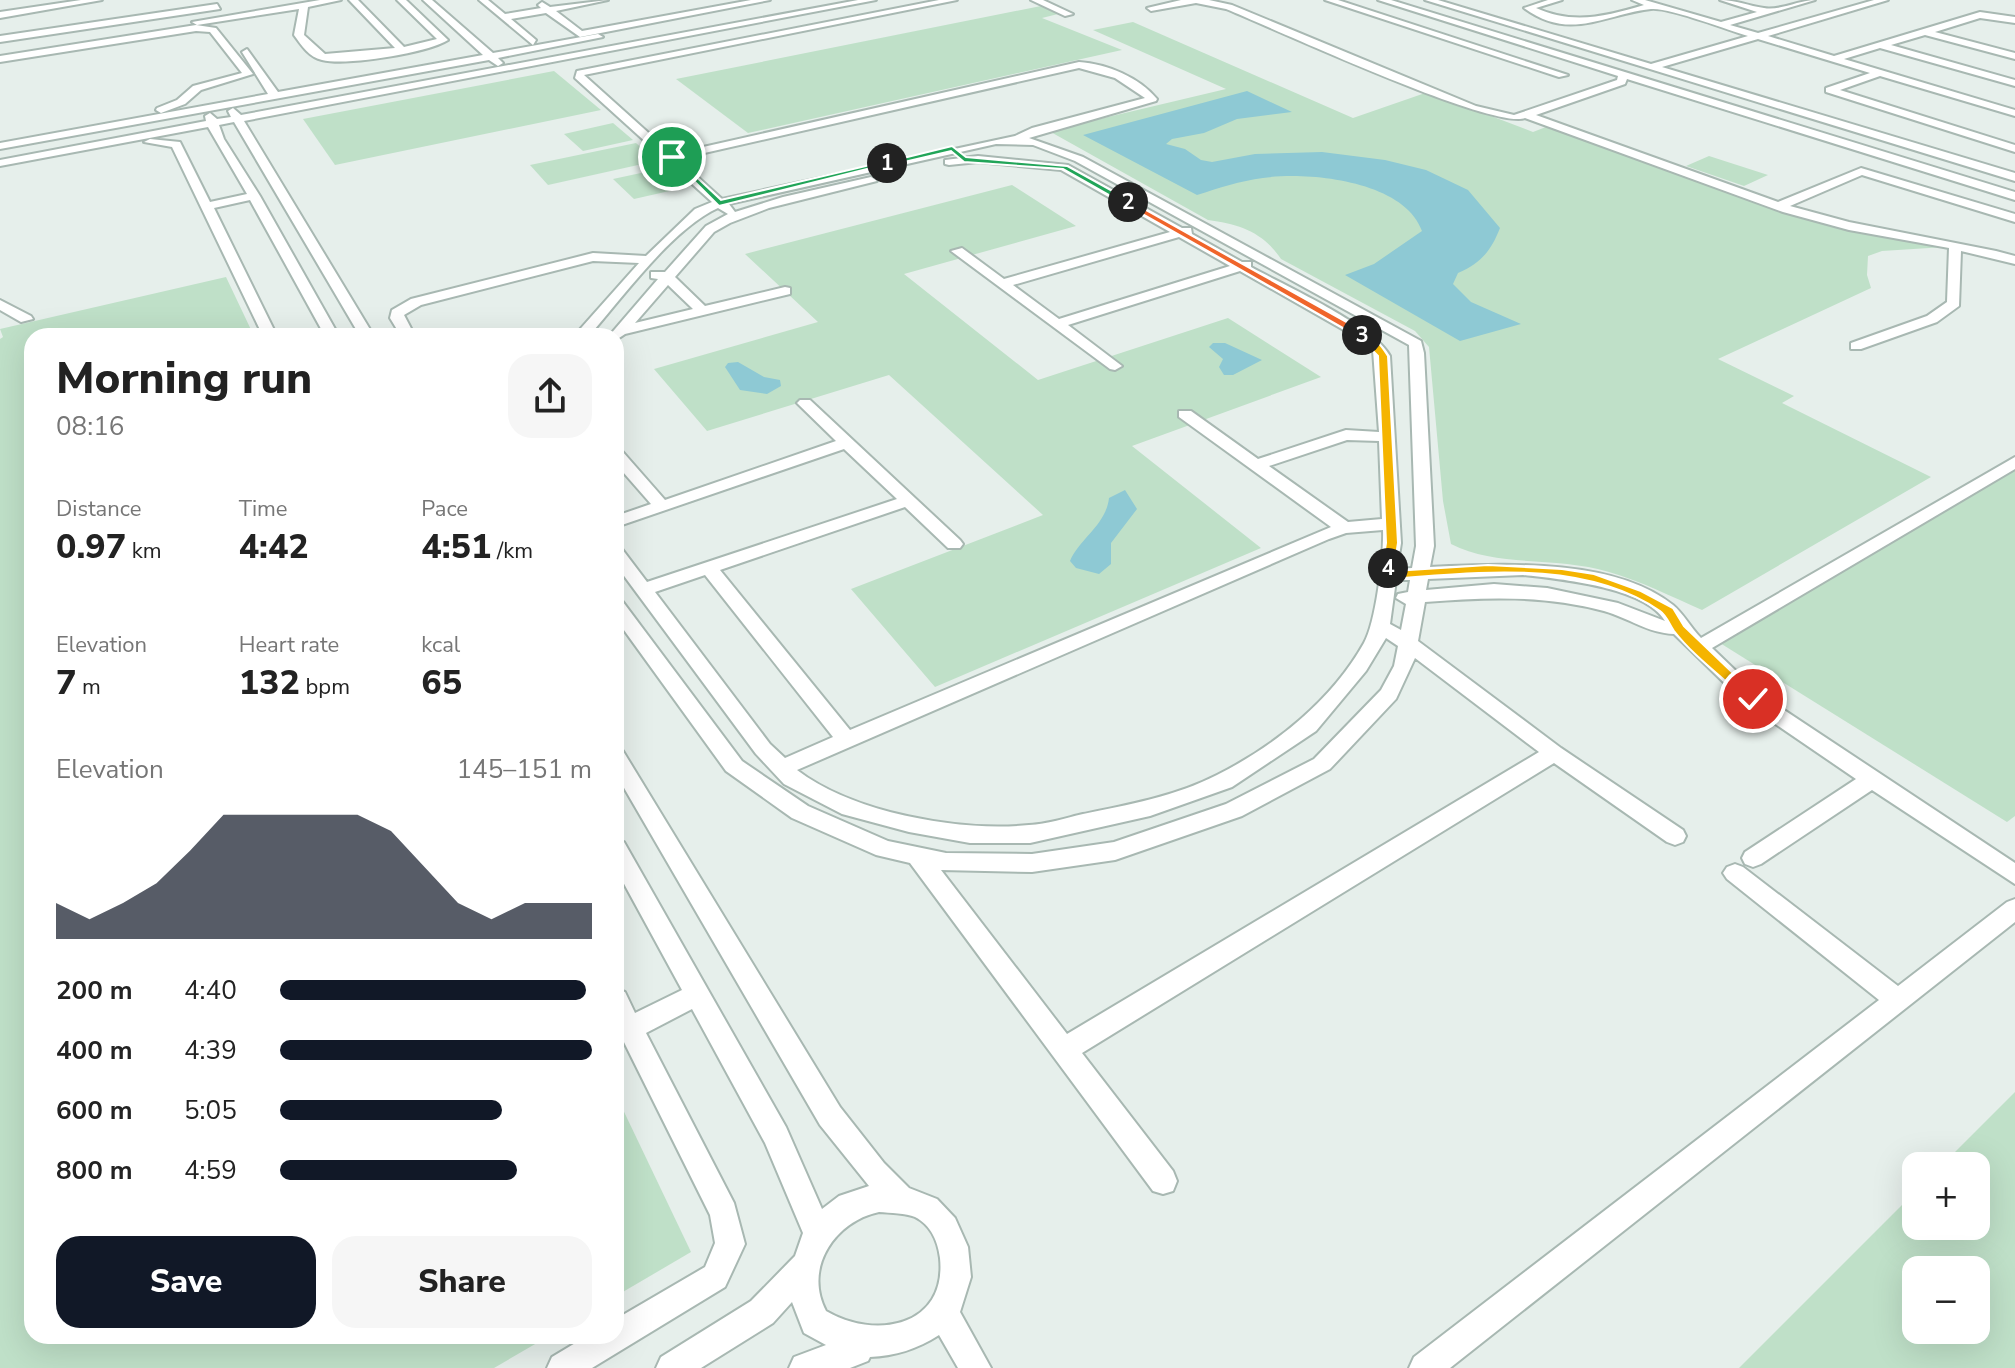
<!DOCTYPE html>
<html lang="en">
<head>
<meta charset="utf-8">
<style>
  body { margin:0; font-family:"Nunito Sans",sans-serif; background:#f6f6f6; color:#222; height:100vh; display:flex; flex-direction:column; font-size:30px; white-space:nowrap }
  * { box-sizing:border-box; margin:0 }
  p { font-size:26px; color:#767676 }
  .icon { flex:none; width:44px; height:44px; fill:none; stroke:currentColor; stroke-width:2; stroke-linecap:round; stroke-linejoin:round }
  .map { position:relative; flex:1; overflow:hidden }
  .side { position:absolute; left:24px; top:328px; width:600px; height:1016px; display:flex; flex-direction:column; background:#fff; border-radius:24px; box-shadow:0 8px 32px #0002 }
  .side>* { flex:none }
  .tools { position:absolute; left:1902px; top:1152px; display:grid; gap:16px }
  .tools a { display:grid; place-items:center; width:88px; height:88px; border-radius:16px; background:#fff; box-shadow:0 8px 32px #0002; font-size:40px }
  .pin { position:absolute; display:grid; place-items:center; width:68px; height:68px; color:#fff; margin:-34px; border:4px solid #fff; border-radius:50%; box-shadow:0 2px 8px #0007 }
  .km { position:absolute; width:40px; height:40px; margin:-20px; border-radius:50%; background:#222; color:#fff; font-size:22px; line-height:40px; text-align:center }
  .round { display:grid; place-items:center; flex:none; width:84px; height:84px; border-radius:24px; background:#f6f6f6 }
  .overview { display:flex; align-items:center; justify-content:space-between; height:136px; padding:0 32px }
  h1 { font-size:44px; font-weight:800; line-height:60px }
  .metrics { display:grid; grid-template-columns:repeat(3,1fr); gap:12px; height:136px; padding:8px 32px }
  .metrics div { display:grid; align-content:center }
  .metrics b { font-size:34px; font-weight:800 }
  .metrics small { font-size:22px; font-weight:400 }
  .metrics p { font-size:22px }
  .chart { height:224px; padding:16px 32px }
  .chart p { display:flex; justify-content:space-between }
  .chart svg { width:100%; height:144px; margin-top:8px; fill:#111827; opacity:.7 }
  .primary-button { display:flex; gap:16px; margin-top:auto; padding:16px 32px }
  .primary-button a { flex:1; height:92px; border-radius:24px; background:#111827; color:#fff; font-size:32px; font-weight:800; line-height:92px; text-align:center }
  .primary-button a+a { background:#f6f6f6; color:#222 }
  ul { padding:0 32px; list-style:none; font-size:26px }
  li { display:grid; grid-template-columns:128px 96px 1fr; align-items:center; height:60px }
  li i { height:20px; border-radius:10px; background:#111827 }
  .map>svg:first-child { display:block }
</style>
</head>
<body>
<div class="map">
<svg width="2015" height="1368" viewBox="0 0 2015 1368">
  <rect width="100%" height="100%" fill="#e6efeb"/>
  <g fill="#bfe0c8" fill-rule="evenodd">
    <polygon points="1041,6 1058,14 1042,18 1122,50 748,133 676,79"/>
    <path d="M1133 22 1353 118 1428 92 1533 132 1551 125 1815 221 1945 247 1882 251 1868 256 1867 275 1871 288 1718 359 1794 396 1782 403 1931 477 1702 610C1672 597 1641 581 1609 572 1558 556 1498 568 1451 544L1443 501 1429 347 1415 331 1281 259C1263 232 1239 224 1208 220L1049 131 1226 89 1093 30Z"/>
    <polygon points="554,71 601,110 335,165 303,119"/>
    <polygon points="613,123 633,140 583,151 564,134"/>
    <polygon points="636,143 656,161 548,185 530,165"/>
    <polygon points="1709,156 1768,175 1744,186 1686,166"/>
    <polygon points="664,168 687,187 634,199 613,179"/>
    <polygon points="1012,185 1076,226 904,274 1038,380 1228,318 1321,377 1132,446 1261,548 935,687 851,589 1043,515 889,375 707,431 654,369 818,322 745,254"/>
    <polygon points="226,277 254,336 32,336 32,1336 549,1336 494,1368 0,1368 0,339 3,337 0,329"/>
    <polygon points="2015,463 2015,816 2007,822 1720,643"/>
    <path d="M2015 1092V1368H1739L1916 1191V1226H1976V1166H1941ZM1916 1270H1976V1330H1916Z"/>
    <polygon points="616,1095 691,1252 616,1296"/>
  </g>
  <g fill="#8ec9d4">
    <path d="M1247 91 1292 112 1237 119 1204 133 1172 139 1166 144 1185 149 1201 160 1212 162 1255 154 1322 152 1385 160 1426 170 1468 190 1500 228C1491 251 1481 263 1458 273L1453 284 1471 302 1521 324 1460 341 1345 275 1374 264 1422 231C1405 181 1308 171 1263 178 1240 181 1219 188 1197 195L1083 135Z"/>
    <polygon points="1213,343 1225,343 1262,360 1233,375 1224,375 1219,367 1223,359 1209,347"/>
    <polygon points="738,362 764,377 780,380 781,386 767,394 740,390 725,367 728,363"/>
    <path d="M1125 490 1137 509 1111 543V564L1099 574 1076 568 1070 561C1080 538 1106 525 1109 498Z"/>
  </g>
  <g fill="none" stroke-linecap="round" stroke-linejoin="round">
    <g stroke="#a8b8b2" stroke-width="4">
      <g id="minor">
        <polygon points="81,0 102,0 0,18 0,12"/>
        <path d="M320 0H341L308 7 304 35 325 54 395 48 349 0H358L404 47 437 39 397 0H406L448 40C427 53 347 66 322 60 309 57 302 46 294 35L299 9 197 25 192 22Z"/>
        <polygon points="423,0 432,0 493,53 598,34 603,37 498,58 503,63 498,66 489,60 0,149 0,143 268,94 242,52 247,49 278,92 483,55"/>
        <polygon points="479,0 488,0 505,14 541,8 538,5 542,2 550,7 608,0 556,11 582,31 751,0 770,0 580,37 546,13 511,19 536,40 533,45"/>
        <polygon points="858,0 876,0 244,121 374,336 360,336 234,122 219,125 224,139 260,196 339,336 325,336 250,200 214,208 277,336 263,336 172,147 144,142 150,139 180,142 210,202 247,194 208,127 0,166 0,160 206,121 205,116 210,113 217,119 231,117 228,111 233,108 241,115"/>
        <path d="M939 0H957L584 75 672 154 1079 62C1107 64 1139 77 1157 99L1156 101 1029 138 1083 157 1421 341 1424 353 1434 546 1430 567C1503 564 1612 557 1673 605 1683 613 1691 628 1701 638L2015 457V469L1712 648 1760 694 2015 863V884L1872 790 1761 864 1753 867 1745 864 1742 858 1745 852 1856 779 1746 704 1674 634C1647 633 1629 618 1604 611 1544 595 1486 597 1425 602L1418 641 1561 748 1683 830 1686 836 1683 842 1675 845 1667 842 1554 763 1082 1053 1173 1171 1177 1181 1173 1191 1163 1194 1153 1191 910 863 876 855 792 818 726 771 616 619V600L623 602 742 761 808 806 888 841 946 853 1032 854 1114 842 1226 804 1314 759 1381 690 1394 666 1398 646 1386 638 1366 671 1316 731 1232 787 1150 816 1030 843H970L909 832 842 814 784 784 756 754 616 565V548L622 549 647 582 897 499 844 449 616 527V516L651 504 616 464V449L622 451 665 500 836 441 797 403 800 400H810L960 540 963 544 960 548H948L905 507 720 570 850 730 1331 527 1179 417V411H1191L1258 459 1346 430 1379 432 1373 350 1356 337 1240 271 1068 325 1122 366 1115 370 1110 369 951 251 962 248 1004 279 1170 232 1061 170 978 162 949 165 945 164V160L978 156 1068 165 1182 228H1191L1192 234 1242 262H1251V267C1284 285 1375 326 1390 356L1401 543 1397 569 1412 568 1416 546 1409 345 1075 161 1033 145 996 144 729 204 735 212 783 197 871 177 877 181 769 208 730 223 714 232 675 277 705 306 785 287 790 288V294L625 334 616 340V336H609L658 279 651 278V272H665L706 226 728 214 718 208C672 229 623 297 589 336H574L639 263 593 261 421 305 404 315 415 336H401L390 318 392 310 411 299 593 253 646 256 695 209 712 202 575 78 577 71ZM1079 68 1115 78 1145 98 1032 128 1015 136 722 199 678 159ZM1179 237 1230 266 1059 319 1013 285ZM668 285 693 309 635 323ZM1347 440 1379 441 1382 519 1348 522 1269 466ZM1383 530C1384 554 1376 622 1364 643 1332 700 1275 746 1217 775 1176 796 1128 805 1083 814 1066 818 1047 824 1029 825 960 832 853 813 797 770L1329 539 1346 533ZM705 575 833 737 785 758 770 744 655 592ZM1523 575C1559 579 1645 587 1665 621L1618 603 1547 588 1494 584 1426 590 1428 579ZM1396 580H1410L1408 592 1398 594 1396 598 1406 604 1401 630 1390 624ZM1415 658 1539 752 1067 1034 941 870 1032 872 1115 860 1242 816 1330 769 1396 699Z"/>
        <polygon points="1031,0 1043,0 1073,14 1065,16"/>
        <path d="M1181 0H1209L1232 5 1476 106 1514 115 1617 80 1618 76 1378 0H1391L2015 192V200L1627 79 1625 84 1536 115 1778 202 1861 168 2015 214V222L1862 175 1790 206 1849 222 1996 251 2015 256V264L1961 251 1959 306 1937 322 1861 349H1851V343L1927 316 1947 302 1949 248 1849 230 1783 212 1525 118C1492 130 1273 28 1226 9L1196 3 1151 11 1147 8Z"/>
        <polygon points="1325,0 1338,0 1568,75 1559,77"/>
        <path d="M1425 0H1438L1651 64 1748 36C1728 30 1668 7 1651 9 1605 14 1570 42 1524 8L1548 0H1562L1536 8C1573 25 1607 16 1644 5L1632 0H1645L1721 22 1757 12 1720 0C1736 0 1749 6 1764 8 1780 11 1799 0 1815 0L1730 25 1758 33 1874 0H1888L1768 36 1834 56 1980 12 2015 17V23L1980 18 1935 32 2015 53V59L1925 35 1891 45 2015 80V86L1880 48 1844 59 2015 110V116L1880 76 1840 90 2015 145V152L1826 92V88L1870 73 1758 39 1662 67 2015 173V181Z"/>
        <polygon points="217,4 220,9 0,42 0,36"/>
        <polygon points="196,25 216,28 253,74 201,90 185,104 161,113 156,110 157,108 177,100 193,86 242,73 210,32 196,31 0,62 0,56"/>
        <polygon points="0,300 31,316 33,319 21,322 0,310"/>
        <path d="M616 748 623 751 840 1107 884 1163 909 1188 937 1199 955 1218 968 1247 971 1277 960 1312 991 1368H958L939 1335C917 1349 896 1356 870 1357L868 1361 850 1368H789L794 1357 826 1345 804 1333 792 1302 773 1323 701 1368H656L661 1357 751 1301 795 1256 803 1233 765 1143 692 1009 646 1033 734 1203 745 1244 725 1287 592 1368H547L552 1357 587 1336H616V1319L705 1267 715 1243 710 1215 616 1026V989L625 992 635 1013 682 990 616 869V839L624 842 786 1127 822 1209 839 1196 869 1186 820 1125 616 774ZM879 1212C890 1213 906 1213 915 1217 931 1225 938 1242 940 1258 947 1327 875 1340 826 1311 803 1267 836 1221 879 1212Z"/>
        <polygon points="1735,864 1743,867 1898,986 2007,902 2015,899 2015,922 1450,1368 1409,1368 1414,1357 1879,1000 1727,879 1723,873 1727,867"/>
      </g>
    </g>
    <use href="#minor" fill="#fff" fill-rule="evenodd"/>
  </g>
  <polygon fill="#22a559" stroke="#fff" stroke-width="2" points="669,156 674,156 721,200 887,161 891,163 719,206"/>
  <polygon fill="#22a559" stroke="#fff" stroke-width="2" points="952,146 966,157 1067,166 1132,202 1125,204 1063,169 964,162 951,151 887,166 883,163"/>
  <polygon fill="#f0652b" stroke="#fff" stroke-width="2" points="1128,200 1366,333 1367,335 1359,337 1125,204"/>
  <path fill="#f5b400" stroke="#fff" stroke-width="2" d="M1359 333C1372 332 1382 346 1388 356L1398 543 1394 568 1388 572 1382 568 1386 543 1378 356 1359 337Z"/>
  <path fill="#f5b400" stroke="#fff" stroke-width="2" d="M1388 564 1392 565 1394 571 1488 565 1562 569 1594 574 1641 591 1673 608 1684 626 1760 699 1758 702H1749C1725 679 1694 657 1674 631 1669 624 1667 616 1660 611 1582 558 1476 573 1387 579L1381 575 1382 568Z"/>
</svg>
<div class="tools">
<a>+</a>
<a>−</a>
</div>
<div class="pin" style="left:672px;top:157px;background:#1e9e55"><svg class="icon" aria-label="arrive" viewBox="0 0 24 24"><path d="M6 21V4h12l-3 4 3 4H6"/></svg></div>
<div class="pin" style="left:1753px;top:699px;background:#d93025"><svg class="icon" aria-label="check" viewBox="0 0 24 24"><path d="M5 12l5 5 9-10"/></svg></div>
<b class="km" style="left:887px;top:163px">1</b>
<b class="km" style="left:1128px;top:202px">2</b>
<b class="km" style="left:1362px;top:335px">3</b>
<b class="km" style="left:1388px;top:568px">4</b>
<section class="side">
<div class="overview"><div><h1>Morning run</h1><p>08:16</p></div><a class="round"><svg class="icon" aria-label="share" viewBox="0 0 24 24"><path d="M12 15V3M7 8l5-5 5 5M5 13v7h14v-7"/></svg></a></div>
<div class="metrics">
<div><p>Distance</p><b>0.97<small> km</small></b></div>
<div><p>Time</p><b>4:42</b></div>
<div><p>Pace</p><b>4:51<small> /km</small></b></div>
</div>
<div class="metrics">
<div><p>Elevation</p><b>7<small> m</small></b></div>
<div><p>Heart rate</p><b>132<small> bpm</small></b></div>
<div><p>kcal</p><b>65</b></div>
</div>
<div class="chart"><p><span>Elevation</span>145–151 m</p>
<svg viewBox="0 0 160 44" preserveAspectRatio="none"><path d="M0 44V33L10 38L20 33L30 27L40 17L50 6L60 6L70 6L80 6L90 6L100 11L110 22L120 33L130 38L140 33L150 33L160 33V44z"/></svg>
</div>
<ul>
<li><b>200 m</b>4:40<i style="width:98%"></i></li>
<li><b>400 m</b>4:39<i style="width:100%"></i></li>
<li><b>600 m</b>5:05<i style="width:71%"></i></li>
<li><b>800 m</b>4:59<i style="width:76%"></i></li>
</ul>
<div class="primary-button"><a>Save</a><a>Share</a></div>
</section>
</div>
</body>
</html>
